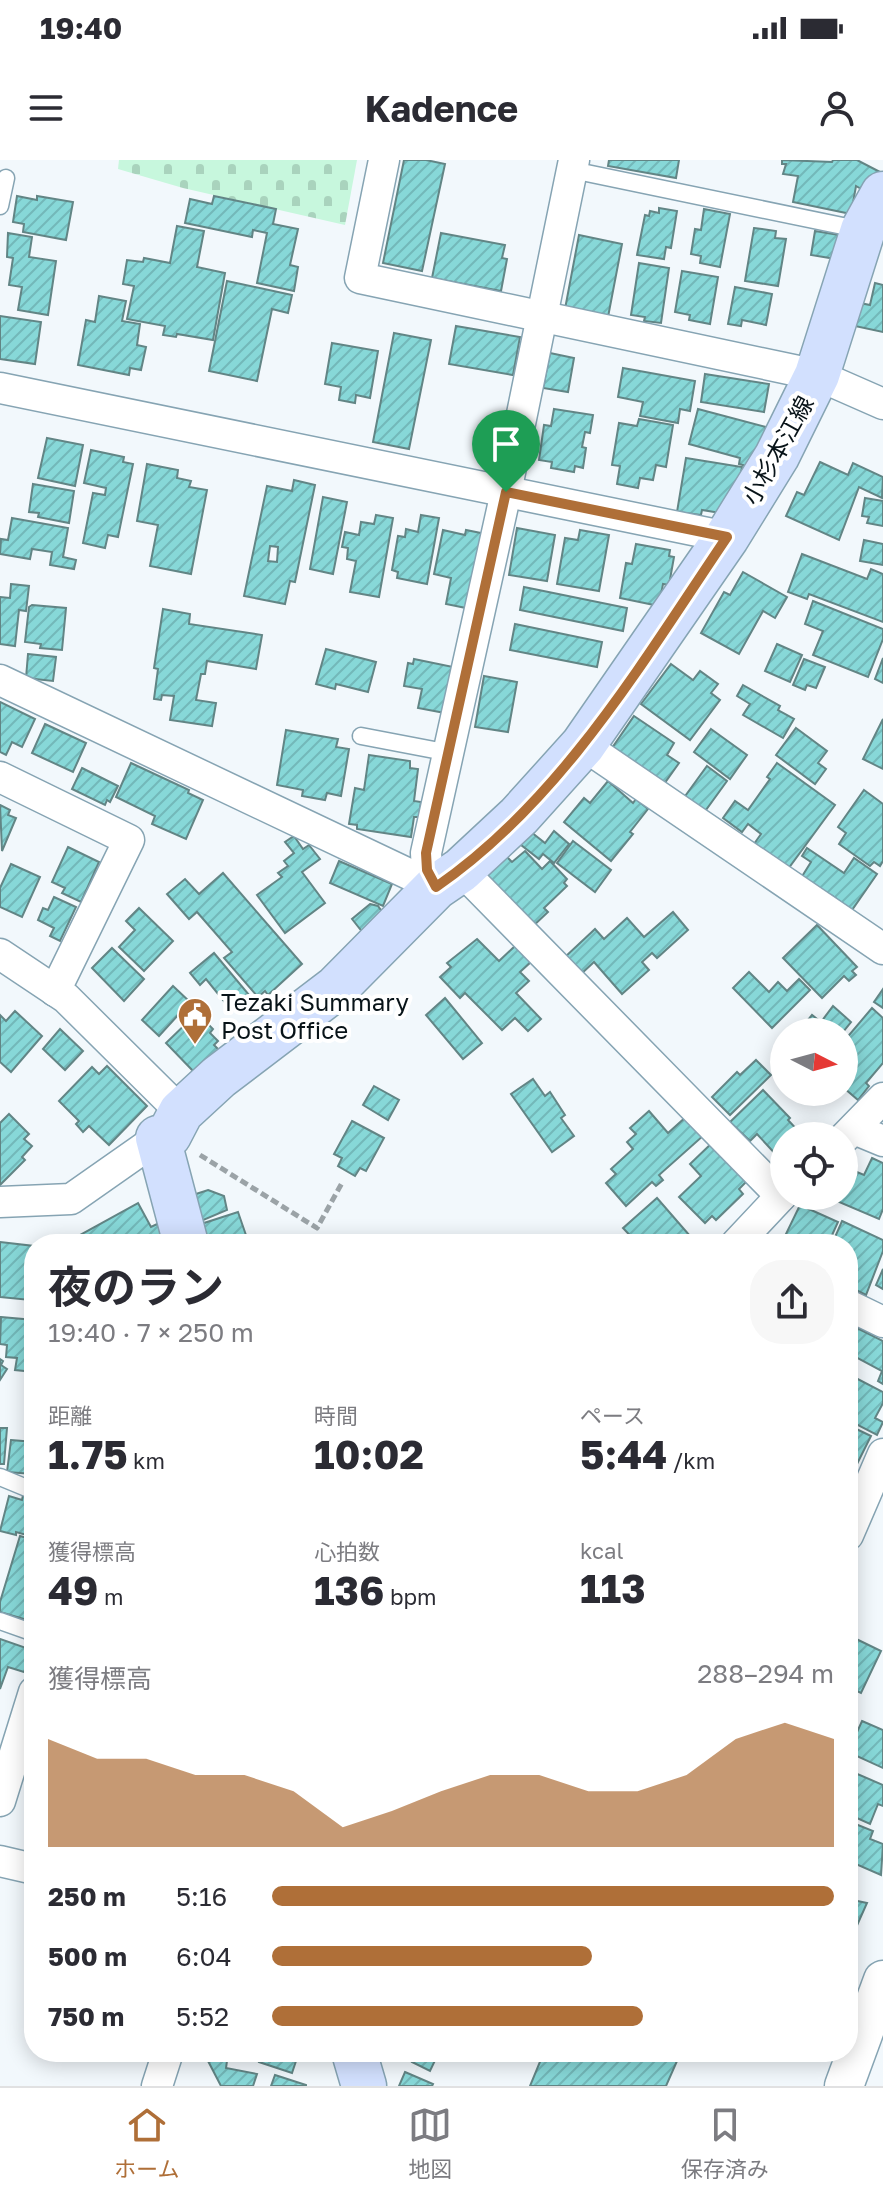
<!DOCTYPE html>
<html lang="ja">
<head>
<meta charset="utf-8">
<style>
  body { margin:0; font-family:"Golos Text","Noto Sans JP",sans-serif; background:#f7f7f7; color:#2b2b33; height:100vh; display:flex; flex-direction:column; font-size:30px; white-space:nowrap }
  * { box-sizing:border-box; margin:0 }
  p { font-size:26px; color:#7c7c81 }
  .icon { flex:none; width:44px; height:44px; fill:none; stroke:currentColor; stroke-width:2; stroke-linecap:round; stroke-linejoin:round }
  .map { position:relative; flex:1; overflow:hidden }
  .side { position:absolute; left:24px; top:1074px; width:834px; height:828px; display:flex; flex-direction:column; background:#fff; border-radius:32px; box-shadow:0 4px 20px #0003 }
  .side>* { flex:none }
  .needle { width:52px; rotate:96deg }
  .fabs { position:absolute; left:770px; top:858px; display:grid; gap:16px }
  .fabs a { display:grid; place-items:center; width:88px; height:88px; border-radius:50%; background:#fff; box-shadow:0 4px 20px #0003; font-size:40px }
  .pin { position:absolute; display:grid; place-items:center; width:68px; height:68px; color:#fff; margin:-82px -34px; border-radius:50% 50% 50% 0; rotate:-45deg; box-shadow:0 0 8px #0007 }
  .pin .icon { rotate:45deg }
  .round { display:grid; place-items:center; flex:none; width:84px; height:84px; border-radius:32px; background:#f7f7f7 }
  .summary { display:flex; align-items:center; justify-content:space-between; height:136px; padding:0 24px }
  h1 { font-size:44px; font-weight:700; line-height:60px }
  .metrics { display:grid; grid-template-columns:repeat(3,1fr); gap:12px; height:136px; padding:8px 24px }
  .metrics div { display:grid; align-content:center }
  .metrics b { font-size:40px; font-weight:700 }
  .metrics small { font-size:22px; font-weight:400 }
  .metrics p { font-size:22px }
  .chart { height:224px; padding:16px 24px }
  .chart p { display:flex; justify-content:space-between }
  .chart svg { width:100%; height:144px; margin-top:8px; fill:#af6f38; opacity:.7 }
  ul { padding:0 24px; list-style:none; font-size:26px }
  li { display:grid; grid-template-columns:128px 96px 1fr; align-items:center; height:60px }
  li i { height:20px; border-radius:10px; background:#af6f38 }
  .status { display:flex; justify-content:space-between; align-items:center; height:56px; padding:0 40px; background:#fff; direction:ltr }
  .status svg { height:22px; fill:currentColor }
  header { display:flex; justify-content:space-between; align-items:center; height:104px; padding:0 24px; background:#fff; font-size:36px; font-weight:700 }
  .menu { display:flex; justify-content:space-around; align-items:center; height:112px; border-top:2px solid #e1e1e2; background:#fff; font-size:22px; color:#7c7c81 }
  .menu a { display:grid; justify-items:center; gap:4px }
  .menu .active { color:#af6f38 }
  .map>svg:first-child { display:block }
</style>
</head>
<body>
<div class="status"><b>19:40</b><svg viewBox="0 0 49 12"><path d="M0 12V9h3v3zM5 12V6h3v6zM10 12V3h3v9zM15 12V0h3v12zM26 1h20v11H26zM47 4h2v5h-2z"/></svg></div>
<header><svg class="icon" aria-label="menu" viewBox="0 0 24 24"><path d="M4 6h16M4 12h16M4 18h16"/></svg>Kadence<svg class="icon" aria-label="person" viewBox="0 0 24 24"><circle cx="12" cy="8" r="4"/><path d="M4 21q1-7 8-7t8 7"/></svg></header>
<div class="map">
<svg width="883" height="1926" viewBox="0 0 883 1926">
  <defs>
    <pattern id="cemetery-stones" width="16" height="16" patternUnits="userSpaceOnUse" patternTransform="scale(2)"><rect width="16" height="16" fill="#c7f7dd"/><path d="M2 7V4a2 2 0 0 1 4 0v3zM10 15v-3a2 2 0 0 1 4 0v3z" fill="#a9d3bd"/></pattern>
    <pattern id="building-hatch" width="6" height="6" patternUnits="userSpaceOnUse" patternTransform="scale(2)"><rect width="6" height="6" fill="#87d8d8"/><path d="M-1 1l2-2M0 6l6-6M5 7l2-2" fill="none" stroke="#73b8b9"/></pattern>
  </defs>
  <rect width="100%" height="100%" fill="#f2f8fc"/>
  <polygon fill="url(#cemetery-stones)" points="119,0 357,0 345,65 183,28 118,9"/>
  <g fill="url(#building-hatch)" stroke="#628585" stroke-width="2" fill-rule="evenodd">
    <polygon points="404,0 426,0 445,4 422,111 383,103"/>
    <polygon points="609,0 679,0 676,18 608,6"/>
    <polygon points="782,0 832,2 833,0 857,0 880,12 868,33 856,26 851,54 793,42 798,16 783,14 786,4 782,4"/>
    <polygon points="17,36 37,40 37,36 73,42 66,80 23,72 24,64 13,62"/>
    <polygon points="214,36 276,49 273,64 298,69 290,105 298,107 294,131 257,123 267,73 253,70 252,77 185,63 190,39 212,44"/>
    <polygon points="659,48 677,51 671,88 666,87 664,99 637,95 645,55 649,56 650,51 659,53"/>
    <polygon points="704,49 730,54 720,107 700,103 701,96 691,94 695,69 701,70"/>
    <polygon points="177,66 204,71 197,107 225,113 213,180 177,174 176,177 163,175 165,166 127,159 134,126 123,124 127,100 143,102 144,98 170,103"/>
    <polygon points="754,68 776,71 775,78 786,79 778,126 745,121"/>
    <polygon points="815,71 839,75 836,99 811,95"/>
    <polygon points="8,73 32,77 29,97 56,101 48,155 18,150 22,127 9,125 13,98 7,97"/>
    <polygon points="441,73 505,85 502,98 507,99 501,131 432,118"/>
    <polygon points="579,75 622,84 608,157 565,149"/>
    <polygon points="639,103 669,108 661,163 644,161 645,157 631,155"/>
    <polygon points="682,111 718,117 710,164 689,160 690,155 675,152"/>
    <polygon points="227,121 292,135 288,153 272,149 257,221 209,211"/>
    <polygon points="875,123 883,125 883,172 855,166 860,143 870,145"/>
    <polygon points="735,127 772,134 766,165 742,160 741,166 728,164"/>
    <polygon points="99,136 126,141 122,161 140,164 137,185 146,187 141,210 130,208 129,215 78,205 86,160 95,162"/>
    <polygon points="0,156 41,162 35,204 0,199"/>
    <polygon points="456,166 520,177 513,215 449,204"/>
    <polygon points="394,173 431,180 409,289 373,282"/>
    <polygon points="332,183 378,191 370,238 356,235 355,243 339,240 341,227 325,224"/>
    <polygon points="550,193 574,198 568,232 543,228"/>
    <polygon points="623,208 695,221 690,251 680,249 678,263 640,256 643,242 618,237"/>
    <polygon points="705,214 769,224 764,252 701,242"/>
    <polygon points="554,249 593,255 590,273 585,272 582,287 586,288 583,308 575,306 574,312 551,308 552,302 539,300 544,265 551,266"/>
    <polygon points="698,249 766,267 754,308 739,304 740,298 689,284"/>
    <polygon points="639,259 673,265 666,307 656,305 653,320 640,318 638,328 617,324 620,306 612,305 619,263 637,266"/>
    <polygon points="47,278 83,285 75,326 38,318"/>
    <polygon points="91,290 124,297 123,302 133,304 118,377 108,375 105,388 83,383 93,333 105,335 106,328 84,323"/>
    <polygon points="686,298 742,307 737,339 726,354 702,350 701,355 677,352"/>
    <polygon points="820,302 848,315 853,303 883,317 882,338 859,327 839,380 786,356 797,332 804,335"/>
    <polygon points="147,304 178,310 177,318 191,321 189,327 207,330 191,414 150,406 158,365 137,361"/>
    <path d="M294 320 315 325 295 422 290 421 285 444 244 436 267 326 292 331ZM270 386 278 387 277 402 268 401Z"/>
    <polygon points="33,324 74,331 69,363 38,357 39,353 29,352"/>
    <polygon points="323,337 347,342 333,414 310,409"/>
    <polygon points="865,338 883,341 883,366 867,363 869,357 862,356"/>
    <polygon points="376,355 393,358 379,437 350,432 356,401 347,399 348,388 342,387 345,372 359,375 361,362 374,364"/>
    <polygon points="421,355 439,358 427,424 397,418 398,412 392,410 398,376 405,377 406,369 418,372"/>
    <polygon points="12,358 68,368 63,397 76,400 74,409 50,405 52,392 32,389 30,399 0,394 1,379 8,380"/>
    <polygon points="517,368 555,375 547,421 509,415"/>
    <polygon points="443,370 465,375 466,370 486,374 471,449 446,444 451,418 434,414"/>
    <polygon points="580,370 609,375 599,431 557,424 565,378 578,380"/>
    <polygon points="864,380 883,384 883,405 860,401"/>
    <polygon points="636,384 670,390 669,396 674,397 669,425 663,424 659,446 620,438 626,403 632,404"/>
    <polygon points="802,394 867,419 871,409 883,414 883,462 809,434 807,439 788,432"/>
    <polygon points="743,412 787,437 775,458 763,451 739,494 701,473 724,432 730,435"/>
    <polygon points="11,424 29,426 26,451 19,450 15,486 0,484 0,437 10,438"/>
    <polygon points="524,427 627,448 623,471 520,450"/>
    <polygon points="813,441 883,469 883,479 868,517 813,495 823,471 805,464"/>
    <polygon points="32,445 66,448 62,490 40,488 41,484 25,482 29,447"/>
    <polygon points="163,449 190,454 189,464 262,475 256,509 207,501 205,514 201,514 196,540 216,543 212,566 170,560 174,536 162,535 161,540 154,539 158,509 154,508"/>
    <polygon points="515,464 602,482 597,507 510,490"/>
    <polygon points="777,484 802,495 790,522 765,511"/>
    <polygon points="326,489 376,502 368,532 336,524 335,529 316,524"/>
    <polygon points="28,494 56,497 53,521 26,518"/>
    <polygon points="883,498 883,523 875,519"/>
    <polygon points="414,499 453,507 445,553 418,548 422,529 404,526 408,503 413,504"/>
    <polygon points="804,499 825,507 816,528 807,525 805,530 793,525"/>
    <polygon points="671,504 693,520 700,511 718,524 711,533 720,540 690,580 641,544"/>
    <polygon points="484,516 517,522 508,572 475,567"/>
    <polygon points="743,525 780,546 778,550 794,559 783,578 743,555 750,544 737,536"/>
    <polygon points="0,542 35,559 22,587 12,582 6,595 0,592"/>
    <polygon points="634,556 674,583 667,595 679,603 664,624 612,588"/>
    <polygon points="883,559 883,609 863,599"/>
    <polygon points="45,564 86,583 73,612 32,593"/>
    <polygon points="796,568 827,591 818,603 826,609 815,624 776,595"/>
    <polygon points="711,569 747,595 730,619 694,592"/>
    <polygon points="286,570 338,579 336,587 349,589 341,636 327,633 325,640 302,636 303,630 277,625"/>
    <polygon points="369,595 410,601 410,608 418,609 414,641 421,642 419,657 414,657 411,677 357,669 357,665 349,664 355,628 364,630"/>
    <polygon points="131,603 189,630 188,633 203,640 186,679 152,664 155,656 116,637"/>
    <polygon points="777,603 835,645 788,709 754,684 761,674 748,664 742,672 723,658 735,641 748,650 770,619 767,617"/>
    <polygon points="707,606 727,621 703,654 683,639"/>
    <polygon points="82,608 118,626 110,642 107,640 105,645 72,629"/>
    <polygon points="608,621 633,643 636,639 648,649 630,672 633,674 611,701 564,662 584,638 590,643"/>
    <polygon points="864,630 883,644 883,701 880,706 874,702 870,706 839,684 846,673 838,667"/>
    <polygon points="0,645 10,650 8,655 16,658 2,691"/>
    <polygon points="526,668 545,683 554,671 569,684 554,703 543,694 539,699 516,681"/>
    <polygon points="294,676 303,689 309,685 320,699 302,712 325,743 285,773 257,735 282,717 278,713 288,706 284,701 294,693 285,682"/>
    <polygon points="573,681 611,710 595,732 557,703"/>
    <polygon points="68,687 99,702 81,742 62,733 65,728 52,722"/>
    <polygon points="807,688 844,713 854,698 877,714 852,750 831,735 829,738 801,718 811,702 802,696"/>
    <polygon points="525,691 542,709 550,701 567,719 564,723 567,726 544,748 548,752 532,767 482,712 507,697 512,702"/>
    <polygon points="339,701 392,724 383,746 330,723"/>
    <polygon points="11,704 40,717 22,757 0,747 0,728"/>
    <polygon points="223,713 302,804 268,835 265,831 258,837 224,798 232,792 197,752 189,759 167,734 185,719 199,734"/>
    <polygon points="54,737 76,747 60,781 50,776 54,768 38,760 43,748 48,750"/>
    <polygon points="370,744 378,746 385,756 364,774 352,759"/>
    <polygon points="139,748 173,781 144,811 119,787 135,770 126,761"/>
    <polygon points="673,752 688,770 657,798 652,793 642,802 649,810 622,834 594,802 581,814 565,797 595,769 604,779 627,758 644,777"/>
    <polygon points="817,765 857,807 852,811 856,815 849,821 844,816 822,838 783,798"/>
    <polygon points="477,779 499,801 515,786 531,802 520,812 529,821 516,833 541,859 528,871 515,858 502,870 465,833 460,838 440,817 451,807 447,803"/>
    <polygon points="112,788 144,819 124,841 92,808"/>
    <polygon points="214,793 250,836 232,851 206,819 200,825 190,813"/>
    <polygon points="749,812 769,832 778,822 787,831 799,819 810,830 772,868 733,828"/>
    <polygon points="173,826 190,842 159,876 142,860"/>
    <polygon points="883,829 883,848 874,842"/>
    <polygon points="445,838 482,883 463,899 426,855"/>
    <polygon points="833,846 851,862 843,872 798,872 812,855 821,862"/>
    <polygon points="872,848 883,858 883,903 866,923 869,926 858,940 844,928 844,922 850,916 844,910 844,887 847,883 844,881"/>
    <polygon points="15,851 42,876 11,912 0,902 0,855 6,861"/>
    <polygon points="197,853 213,869 210,873 218,881 214,885 219,890 195,913 166,883"/>
    <polygon points="60,869 83,891 65,910 43,889"/>
    <polygon points="756,900 771,915 730,955 712,937 737,912 740,915"/>
    <polygon points="107,906 147,946 109,985 89,966 83,972 76,964 79,961 59,941 92,907 99,914"/>
    <polygon points="533,919 545,936 550,932 565,955 561,958 574,976 552,992 511,934"/>
    <polygon points="374,926 399,940 388,960 363,945"/>
    <polygon points="763,930 790,958 788,960 802,975 784,976 784,993 779,998 757,974 750,981 730,962"/>
    <polygon points="649,951 668,973 687,956 704,975 659,1015 663,1020 656,1026 652,1022 626,1046 606,1023 616,1014 611,1009 633,989 627,982 636,974 630,968"/>
    <polygon points="9,954 29,974 24,979 32,986 22,997 25,1000 0,1025 0,963"/>
    <polygon points="352,961 384,978 366,1011 360,1008 355,1016 338,1006 342,998 334,994"/>
    <polygon points="713,982 749,1019 739,1029 743,1034 716,1060 712,1056 705,1063 679,1037 701,1016 690,1004"/>
    <polygon points="872,998 883,1003 883,1049 879,1059 832,1039 833,1036 844,1036 845,1007 864,1015"/>
    <polygon points="208,1030 224,1036 227,1050 201,1061 193,1035"/>
    <polygon points="657,1038 697,1084 638,1084 623,1068"/>
    <polygon points="138,1043 151,1067 157,1064 168,1084 83,1084 78,1076"/>
    <polygon points="800,1045 838,1062 828,1084 801,1084 785,1076"/>
    <polygon points="238,1052 247,1078 228,1084 208,1084 201,1064"/>
    <polygon points="842,1061 883,1080 883,1091 866,1135 848,1126 848,1084 832,1084"/>
    <polygon points="0,1082 34,1086 34,1130 31,1130 30,1140 0,1137"/>
    <polygon points="883,1109 883,1129 876,1125"/>
    <polygon points="1,1157 34,1160 34,1212 15,1210 17,1198 6,1197 7,1185 0,1184"/>
    <polygon points="857,1168 883,1181 883,1224 878,1221 882,1211 848,1193 848,1186"/>
    <polygon points="0,1199 3,1201 1,1205 7,1209 0,1220"/>
    <polygon points="848,1214 883,1232 883,1243 875,1258 883,1262 877,1275 848,1260"/>
    <polygon points="848,1265 871,1276 856,1306 848,1303"/>
    <polygon points="0,1268 7,1268 4,1304 0,1304"/>
    <polygon points="11,1280 34,1282 33,1314 7,1312"/>
    <polygon points="23,1335 34,1339 34,1377 16,1372 16,1375 0,1371 9,1336 22,1340"/>
    <polygon points="20,1376 34,1380 34,1462 0,1452 0,1442"/>
    <polygon points="848,1475 881,1491 861,1533 848,1527"/>
    <polygon points="0,1479 32,1490 24,1512 8,1507 0,1529"/>
    <polygon points="862,1561 883,1570 883,1608 848,1592"/>
    <polygon points="848,1610 883,1625 883,1646 878,1644 870,1664 848,1654"/>
    <polygon points="848,1661 873,1671 870,1679 883,1684 881,1715 856,1704 850,1718 848,1717"/>
    <polygon points="848,1739 867,1743 855,1770 848,1767"/>
    <polygon points="262,1892 299,1892 292,1913 259,1902"/>
    <polygon points="417,1892 439,1892 430,1911 412,1902"/>
    <polygon points="544,1892 681,1892 666,1926 530,1926"/>
    <polygon points="206,1897 227,1901 226,1908 257,1914 253,1926 221,1926"/>
    <polygon points="405,1912 433,1924 432,1926 399,1926"/>
    <polygon points="275,1915 306,1925 306,1926 271,1926"/>
  </g>
  <g fill="none" stroke-linecap="round" stroke-linejoin="round">
    <g stroke="#86a4b3" stroke-width="19">
      <g id="service">
        <polyline points="572,10 862,70"/>
        <polyline points="0,46 6,18"/>
        <polyline points="361,576 450,593"/>
        <polyline points="0,1317 34,1331"/>
        <polyline points="0,1461 34,1473"/>
      </g>
    </g>
    <g stroke="#86a4b3" stroke-width="33">
      <g id="minor">
        <polyline points="384,0 360,118 817,215 883,244"/>
        <polyline points="0,228 727,377"/>
        <polyline points="0,520 436,727"/>
        <polyline points="583,585 883,789"/>
        <polyline points="0,617 129,680 55,831"/>
        <polyline points="461,710 781,1036"/>
        <polyline points="436,727 427,710 426,693 506,332 574,0"/>
        <polyline points="0,794 66,838 181,952"/>
        <polyline points="854,969 883,981"/>
        <polyline points="844,978 883,938"/>
        <polyline points="0,1042 71,1039 158,978"/>
        <polyline points="736,1084 784,1033"/>
        <polyline points="848,1145 883,1162"/>
        <polyline points="848,1375 883,1294"/>
        <polyline points="0,1641 34,1532"/>
        <polyline points="0,1701 34,1709"/>
        <polyline points="157,1926 168,1892"/>
      </g>
    </g>
    <g stroke="#86a4b3" stroke-width="41">
      <polyline id="tertiary" points="844,1926 883,1820"/>
    </g>
    <g stroke="#86a4b3" stroke-width="47">
      <g id="secondary">
        <polyline points="186,1084 158,978 169,975 181,952 219,917 336,828 436,727 461,710 519,656 583,585 727,377 777,296 817,215 863,70 883,34"/>
        <polyline points="354,1892 364,1926"/>
      </g>
    </g>
    <polyline stroke="#9ba3a7" stroke-width="5" stroke-dasharray="8 4" stroke-linecap="butt" points="200,995 317,1068 343,1021"/>
    <use href="#service" stroke="#fff" stroke-width="16"/>
    <use href="#minor" stroke="#fff" stroke-width="30"/>
    <use href="#tertiary" stroke="#fff" stroke-width="38"/>
    <use href="#secondary" stroke="#d2e0fe" stroke-width="44"/>
  </g>
  <g fill="none" stroke-linecap="round" stroke-linejoin="round">
    <g stroke="#fff" stroke-width="16">
      <path id="route" d="M506 332 727 377C643 501 562 640 436 727L427 710 426 693Z"/>
    </g>
    <use href="#route" stroke="#af6f38" stroke-width="10"/>
  </g>
  <defs>
    <g id="civic-pin" transform="scale(1.8)"><path d="M0 17L-7.5 6A9.5 9.5 0 1 1 7.5 6Z" fill="#af6f38" stroke="#fff"/><path d="M-.6-6.5H3V-4.5H.6V-3L4-1V1h2V6H-6V1h2V-1L-.6-3ZM-1.2 2.5V6h2.4V2.5Z" fill="#fff"/></g>
  </defs>
  <g fill-rule="evenodd">
    <use href="#civic-pin" x="195" y="855"/>
  </g>
  <g text-anchor="middle" dominant-baseline="central" stroke-width="8" stroke-linejoin="round" paint-order="stroke">
    <g font-size="24" fill="#081318" stroke="#fff">
      <text transform="translate(777 290) rotate(-61)">小杉本江線</text>
    </g>
    <g font-size="24" fill="#081318" stroke="#fff" text-anchor="start">
      <text x="221" y="841">Tezaki Summary<tspan x="221" dy="28">Post Office</tspan></text>
    </g>
  </g>
</svg>
<div class="fabs">
<a><svg class="needle" viewBox="-14 -14 28 28"><path d="M0-13l5 13h-10z" fill="#e53935"/><path d="M0 13l5-13h-10z" fill="#7c7c81"/></svg></a>
<a><svg class="icon" aria-label="locate" viewBox="0 0 24 24"><circle cx="12" cy="12" r="6"/><path d="M12 2v4M12 18v4M2 12h4M18 12h4"/></svg></a>
</div>
<div class="pin" style="left:506px;top:332px;background:#1e9e55"><svg class="icon" aria-label="arrive" viewBox="0 0 24 24"><path d="M6 21V4h12l-3 4 3 4H6"/></svg></div>
<section class="side">
<div class="summary"><div><h1>夜のラン</h1><p>19:40 · 7 × 250 m</p></div><a class="round"><svg class="icon" aria-label="share" viewBox="0 0 24 24"><path d="M12 15V3M7 8l5-5 5 5M5 13v7h14v-7"/></svg></a></div>
<div class="metrics">
<div><p>距離</p><b>1.75<small> km</small></b></div>
<div><p>時間</p><b>10:02</b></div>
<div><p>ペース</p><b>5:44<small> /km</small></b></div>
</div>
<div class="metrics">
<div><p>獲得標高</p><b>49<small> m</small></b></div>
<div><p>心拍数</p><b>136<small> bpm</small></b></div>
<div><p>kcal</p><b>113</b></div>
</div>
<div class="chart"><p><span>獲得標高</span>288–294 m</p>
<svg viewBox="0 0 160 44" preserveAspectRatio="none"><path d="M0 44V11L10 17L20 17L30 22L40 22L50 27L60 38L70 33L80 27L90 22L100 22L110 27L120 27L130 22L140 11L150 6L160 11V44z"/></svg>
</div>
<ul>
<li><b>250 m</b>5:16<i style="width:100%"></i></li>
<li><b>500 m</b>6:04<i style="width:57%"></i></li>
<li><b>750 m</b>5:52<i style="width:66%"></i></li>
</ul>
</section>
</div>
<nav class="menu">
<a class="active"><svg class="icon" aria-label="home" viewBox="0 0 24 24"><path d="M3 11l9-7 9 7M6 9v11h12V9"/></svg>ホーム</a>
<a><svg class="icon" aria-label="map" viewBox="0 0 24 24"><path d="M3 6l6-2 6 2 6-2v14l-6 2-6-2-6 2zM9 4v14M15 6v14"/></svg>地図</a>
<a><svg class="icon" aria-label="saved" viewBox="0 0 24 24"><path d="M7 4h10v16l-5-4-5 4z"/></svg>保存済み</a>
</nav>
</body>
</html>
